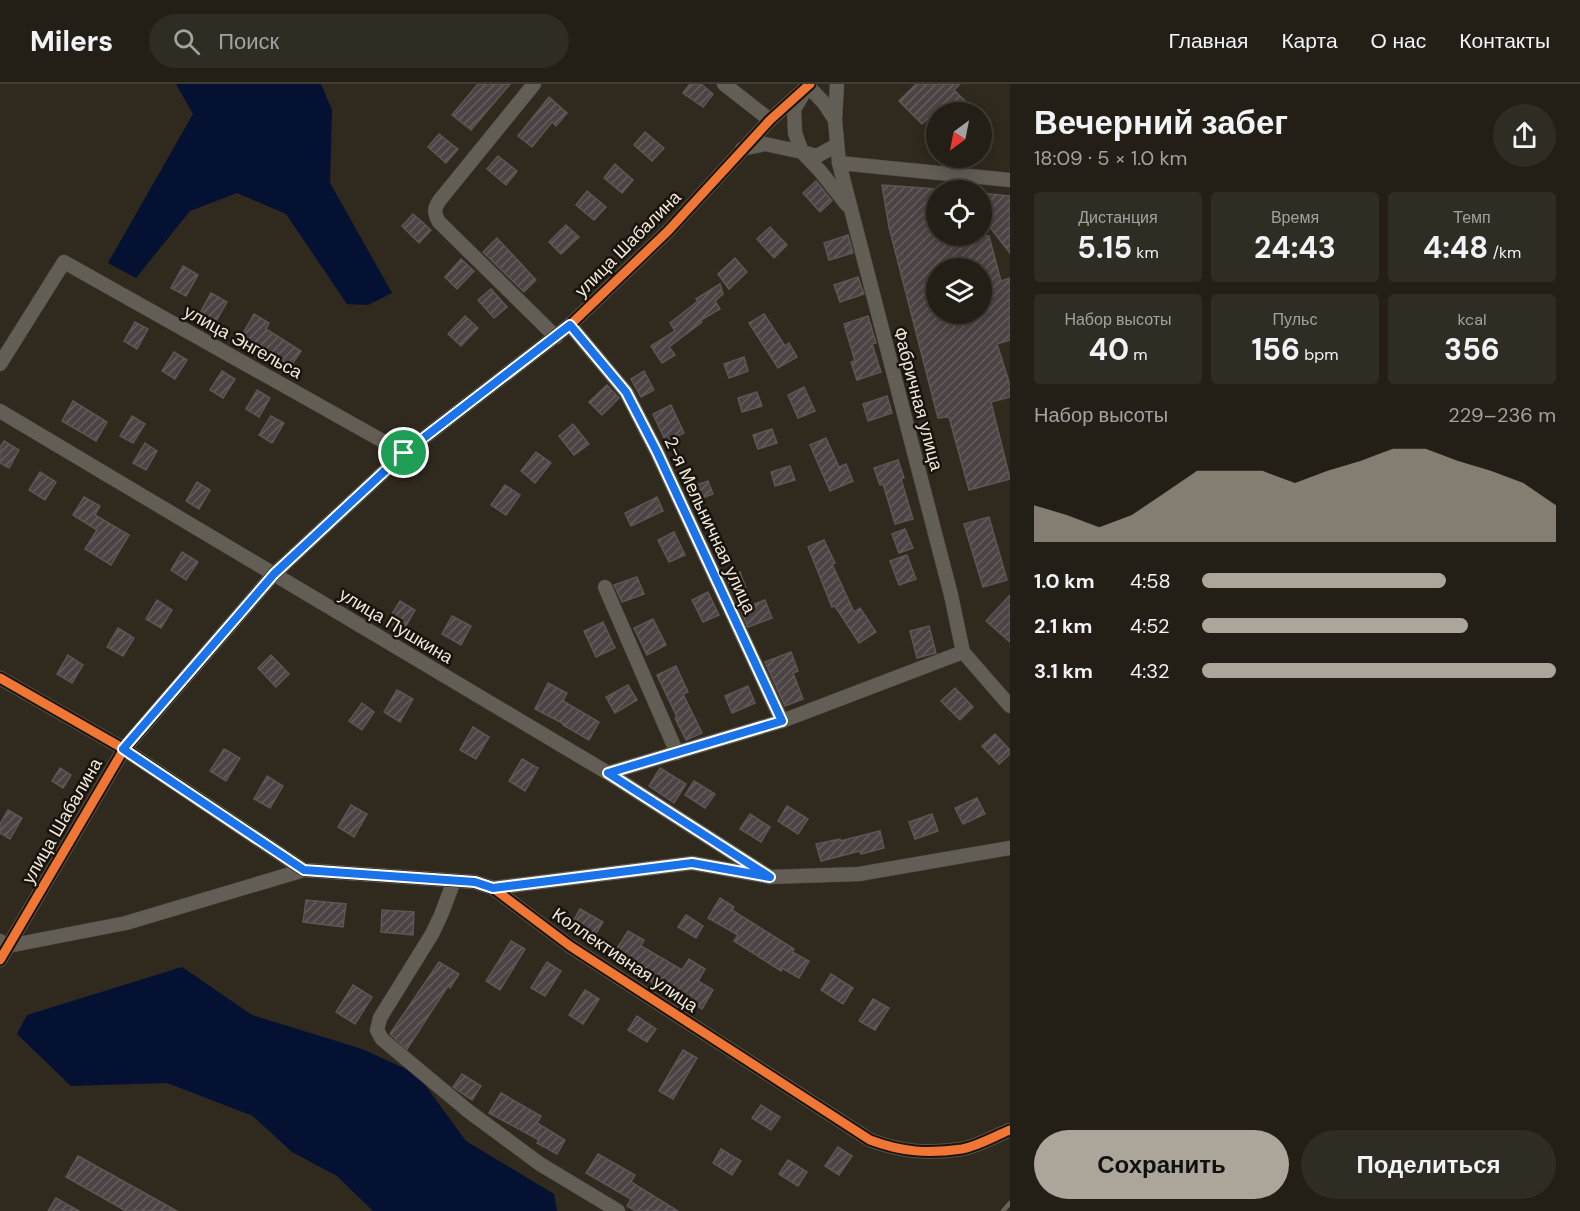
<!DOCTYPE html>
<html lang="ru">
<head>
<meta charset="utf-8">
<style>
  body { margin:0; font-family:"DM Sans",sans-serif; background:#2f2c23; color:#f1f3f6; height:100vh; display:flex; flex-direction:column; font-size:22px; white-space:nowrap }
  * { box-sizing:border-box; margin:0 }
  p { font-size:20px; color:#a3a2a1 }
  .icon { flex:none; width:33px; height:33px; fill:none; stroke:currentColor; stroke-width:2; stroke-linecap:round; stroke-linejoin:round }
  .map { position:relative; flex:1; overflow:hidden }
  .side { display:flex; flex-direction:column; background:#231f16; width:570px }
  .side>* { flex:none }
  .needle { width:39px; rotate:212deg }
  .buttons { position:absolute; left:926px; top:18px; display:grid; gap:12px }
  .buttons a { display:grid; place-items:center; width:66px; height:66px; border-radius:50%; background:#231f16; box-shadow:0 3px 15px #0003,0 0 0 2px #403d35; font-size:30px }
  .pin { position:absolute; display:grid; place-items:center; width:51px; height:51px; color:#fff; margin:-26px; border:3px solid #fff; border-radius:50%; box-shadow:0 2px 6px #0007 }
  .round { display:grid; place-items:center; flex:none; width:63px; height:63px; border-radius:32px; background:#2f2c23 }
  .overview { display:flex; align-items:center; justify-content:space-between; height:102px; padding:0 24px }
  h1 { font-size:33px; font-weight:700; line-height:45px }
  .stats { display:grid; grid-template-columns:repeat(3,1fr); gap:9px; height:102px; padding:6px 24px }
  .stats div { display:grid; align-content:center; border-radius:6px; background:#2f2c23; text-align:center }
  .stats b { font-size:30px; font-weight:700 }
  .stats small { font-size:16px; font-weight:400 }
  .stats p { font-size:16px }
  .chart { height:168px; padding:12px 24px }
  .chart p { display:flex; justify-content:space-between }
  .chart svg { width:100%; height:108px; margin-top:6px; fill:#aca599; opacity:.7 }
  .button { display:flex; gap:12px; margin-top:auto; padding:12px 24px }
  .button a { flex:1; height:69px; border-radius:36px; background:#aca599; color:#111; font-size:24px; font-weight:700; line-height:69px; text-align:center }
  .button a+a { background:#2f2c23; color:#f1f3f6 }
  ul { padding:0 24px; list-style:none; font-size:20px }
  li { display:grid; grid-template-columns:96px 72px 1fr; align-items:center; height:45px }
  li i { height:15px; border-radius:8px; background:#aca599 }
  header { display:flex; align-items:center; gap:36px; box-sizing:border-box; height:84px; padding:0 30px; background:#231f16; border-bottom:2px solid #403d35 }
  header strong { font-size:28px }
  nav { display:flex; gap:33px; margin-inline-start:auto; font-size:21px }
  .search { width:420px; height:54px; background:#2f2c23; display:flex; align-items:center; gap:15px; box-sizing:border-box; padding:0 21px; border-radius:33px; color:#a3a2a1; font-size:22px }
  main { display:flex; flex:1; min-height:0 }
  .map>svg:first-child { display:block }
</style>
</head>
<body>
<header>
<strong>Milers</strong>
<div class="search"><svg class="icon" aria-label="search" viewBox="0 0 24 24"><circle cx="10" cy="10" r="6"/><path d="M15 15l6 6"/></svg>Поиск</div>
<nav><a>Главная</a><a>Карта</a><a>О нас</a><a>Контакты</a></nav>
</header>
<main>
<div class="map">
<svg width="1010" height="1127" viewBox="0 0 1010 1127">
  <defs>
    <pattern id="building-hatch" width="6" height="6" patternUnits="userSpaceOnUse" patternTransform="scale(1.5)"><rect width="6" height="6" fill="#4c4344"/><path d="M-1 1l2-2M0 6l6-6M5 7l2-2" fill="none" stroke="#665e5e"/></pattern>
  </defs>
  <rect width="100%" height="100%" fill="#2f291e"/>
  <g fill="#041133">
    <polygon points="176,0 321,0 332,26 330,99 392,209 368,221 347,220 286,130 237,109 190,127 136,194 108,179 193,30"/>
    <polygon points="182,883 252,931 362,965 417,990 466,1057 554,1110 557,1127 373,1127 337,1092 292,1068 253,1032 167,999 71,1002 17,950 27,931"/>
  </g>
  <g fill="url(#building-hatch)" stroke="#5c5654" stroke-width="1.5" fill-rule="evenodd">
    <polygon points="478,0 510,0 471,46 452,31"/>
    <polygon points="690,0 701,0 713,10 703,23 683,9"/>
    <polygon points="916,0 960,0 954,6 976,28 936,28 936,44 927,35 922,40 899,17"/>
    <polygon points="549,13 567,29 556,42 552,38 532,63 518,52"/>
    <polygon points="645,48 664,64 652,77 634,61"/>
    <polygon points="439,50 458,65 446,79 428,63"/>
    <polygon points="498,72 517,87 506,101 487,85"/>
    <polygon points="615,80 633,96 622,109 604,94"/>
    <polygon points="816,97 832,117 820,128 803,109"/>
    <path d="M882 101 936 105V152H989L1001 197 1010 194V256L997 260 1010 301V313L991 318 1010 395 969 406 949 333 938 334 889 143ZM936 184H981V230H936Z"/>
    <polygon points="587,107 606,123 594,136 576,121"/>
    <polygon points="981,109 1010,112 1010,169 981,132"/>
    <polygon points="413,130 431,146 419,159 402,142"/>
    <polygon points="566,141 579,153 561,170 549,158"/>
    <polygon points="770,143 787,161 774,174 757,155"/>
    <polygon points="848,151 853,169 829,176 824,159"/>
    <polygon points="497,154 536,196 524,208 483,168"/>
    <polygon points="735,174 747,188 729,205 718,190"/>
    <polygon points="461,175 474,187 457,205 445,193"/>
    <polygon points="183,182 198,191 186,212 171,204"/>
    <polygon points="858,193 864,210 840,218 834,201"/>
    <polygon points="720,200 723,210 715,217 720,225 701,236 702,238 669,263 675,271 662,279 651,262 675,247 670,239 698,217 696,215"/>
    <polygon points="491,205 507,223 494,234 478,216"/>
    <polygon points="211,209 227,218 215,239 199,231"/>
    <polygon points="254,230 269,239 266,245 301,267 291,282 242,251"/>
    <polygon points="764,230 785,262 789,259 797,273 778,284 749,239"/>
    <polygon points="465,232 478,244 461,262 448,250"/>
    <polygon points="868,232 876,259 872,260 881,288 857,296 851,278 855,277 844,240"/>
    <polygon points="135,238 148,245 137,265 124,257"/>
    <polygon points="174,268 187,276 175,295 162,287"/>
    <polygon points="744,273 748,287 729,294 724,280"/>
    <polygon points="222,287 235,295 223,314 210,306"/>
    <polygon points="644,287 654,306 641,313 631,295"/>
    <polygon points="607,301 619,314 602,331 589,318"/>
    <polygon points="804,303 815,327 798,334 788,311"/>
    <polygon points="257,306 270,314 259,333 246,325"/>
    <polygon points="757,308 762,322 742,328 738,314"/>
    <polygon points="887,312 892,329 868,337 863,320"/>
    <polygon points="73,317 107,338 96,357 62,337"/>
    <polygon points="671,321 684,349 666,358 653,330"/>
    <polygon points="132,332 145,340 133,359 120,352"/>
    <polygon points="271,332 284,339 272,359 259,351"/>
    <polygon points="573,340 589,360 574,371 559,352"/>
    <polygon points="772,345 777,359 758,365 753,351"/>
    <polygon points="826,354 839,383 846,380 853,397 830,407 810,361"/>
    <polygon points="4,357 19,366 9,384 0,379 0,363"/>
    <polygon points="145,359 157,367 146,386 133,379"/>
    <polygon points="536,368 551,379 535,399 521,387"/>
    <polygon points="898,376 904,394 901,395 913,435 895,440 883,400 880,401 874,384"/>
    <polygon points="790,382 795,396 775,402 771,388"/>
    <polygon points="40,388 56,398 45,416 29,406"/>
    <polygon points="708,397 713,410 694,417 688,404"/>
    <polygon points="197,398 210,406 199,425 186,417"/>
    <polygon points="505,401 520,411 506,431 491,421"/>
    <polygon points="84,413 100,422 95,431 129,451 111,481 85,465 97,446 73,431"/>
    <polygon points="657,413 663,427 631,442 625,429"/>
    <polygon points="989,433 1007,496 983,503 964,440"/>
    <polygon points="905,445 913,464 899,469 892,450"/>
    <polygon points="674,448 685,471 669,478 658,456"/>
    <polygon points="824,456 835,479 832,480 854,528 860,524 876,548 859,559 835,522 832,523 808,463"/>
    <polygon points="182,468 198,478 186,496 171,486"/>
    <polygon points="907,471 916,495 899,501 890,477"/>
    <polygon points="740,488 752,521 765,516 772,534 748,543 726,493"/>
    <polygon points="637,493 644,510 622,518 614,501"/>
    <polygon points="708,508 719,531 703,538 692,516"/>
    <polygon points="1010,511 1010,558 986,537"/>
    <polygon points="157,516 172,526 161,544 146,535"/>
    <polygon points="400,517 415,526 403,547 387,538"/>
    <polygon points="452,532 471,542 461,561 442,550"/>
    <polygon points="653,535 666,561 647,571 634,544"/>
    <polygon points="603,538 615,564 596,573 584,547"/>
    <polygon points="929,542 936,569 917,574 910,547"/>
    <polygon points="118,544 134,554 123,572 107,563"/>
    <polygon points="791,568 798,587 793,589 803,615 785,622 765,578"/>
    <polygon points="68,571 83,581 72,599 57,590"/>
    <polygon points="271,571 289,590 276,603 258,584"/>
    <polygon points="676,582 688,608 683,610 702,649 686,656 675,634 677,633 657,591"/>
    <polygon points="548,599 567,609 563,617 599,638 589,656 563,641 564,640 535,625"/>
    <polygon points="628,601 637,616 615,629 606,613"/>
    <polygon points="748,602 755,619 732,629 725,612"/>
    <polygon points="955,604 973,623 960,636 941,617"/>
    <polygon points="397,606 413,615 400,638 384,628"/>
    <polygon points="362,619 374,628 362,646 349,637"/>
    <polygon points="473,643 489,653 476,675 460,666"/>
    <polygon points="995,650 1010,666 1010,670 999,680 982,662"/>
    <polygon points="224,665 240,674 226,697 210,687"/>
    <polygon points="522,675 538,684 525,707 509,697"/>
    <polygon points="60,684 71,691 63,704 52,697"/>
    <polygon points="660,684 686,700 674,719 649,702"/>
    <polygon points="267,692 283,702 270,724 254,715"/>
    <polygon points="694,697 715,710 705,724 685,711"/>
    <polygon points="977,714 985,730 963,740 955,724"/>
    <polygon points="351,721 367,730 354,753 338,743"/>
    <polygon points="787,722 808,735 798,750 778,737"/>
    <polygon points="8,726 22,734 10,755 0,749 0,740"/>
    <polygon points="750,730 770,743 761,758 740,745"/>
    <polygon points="932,730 938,747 915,755 909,738"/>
    <polygon points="880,747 884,764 861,770 860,767 821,777 816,760 840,755 840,757"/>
    <polygon points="720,814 734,823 732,826 794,865 792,868 809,877 799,894 782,884 781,887 734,857 738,851 708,834"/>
    <polygon points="306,816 346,820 343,843 303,838"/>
    <polygon points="580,825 603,838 593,854 571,841"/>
    <polygon points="382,826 414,828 413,851 381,848"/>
    <polygon points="686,831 703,842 696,854 678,843"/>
    <polygon points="628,847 644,856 641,862 682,886 689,875 705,885 698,897 713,906 702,925 689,917 690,915 663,899 660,903 644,894 647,889 614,869"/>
    <polygon points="511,857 525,865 500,906 486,897"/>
    <polygon points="439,878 459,890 450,904 448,902 407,965 390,950"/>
    <polygon points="547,878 561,887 545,912 531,904"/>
    <polygon points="831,890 853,904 843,920 821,906"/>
    <polygon points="353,901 372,913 355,940 336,928"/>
    <polygon points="585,906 599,915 583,940 569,931"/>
    <polygon points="873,915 889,924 875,946 859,937"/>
    <polygon points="637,932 656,945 647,958 628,946"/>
    <polygon points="683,966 697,974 673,1015 659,1007"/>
    <polygon points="462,990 481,1002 472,1016 453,1003"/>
    <polygon points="501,1009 541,1032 537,1039 565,1056 557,1070 537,1059 539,1056 489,1029"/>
    <polygon points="761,1021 780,1033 771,1046 752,1034"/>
    <polygon points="838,1063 852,1072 839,1091 825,1082"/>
    <polygon points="721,1065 741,1077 732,1091 713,1079"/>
    <polygon points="598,1070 635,1091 631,1098 678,1127 636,1127 627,1122 631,1115 586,1089"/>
    <polygon points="78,1072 177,1127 126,1127 66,1093"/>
    <polygon points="788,1076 807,1088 798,1102 779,1090"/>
    <polygon points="56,1114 79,1127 48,1127"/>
  </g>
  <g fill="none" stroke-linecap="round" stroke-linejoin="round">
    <g stroke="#4a443b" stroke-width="15">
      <g id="minor">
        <path d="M534 0 439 117C434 125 434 129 439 138L556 253"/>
        <polyline points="724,0 770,36"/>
        <polyline points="837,0 835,36 839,79 951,511 963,568 1010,622"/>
        <polyline points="835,36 824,19 808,2 794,25 795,49 802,68 817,72 837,61"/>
        <polyline points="742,65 765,60 802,68 820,87 847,121"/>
        <polyline points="839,79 1010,96"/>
        <polyline points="570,241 626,308 657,368 782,637"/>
        <polyline points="0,280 64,178 404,369"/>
        <polyline points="0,327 608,689 770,793"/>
        <polyline points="605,503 677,669"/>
        <path d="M0 594 124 665 304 786 475 798 493 804 570 862 870 1056C902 1068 928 1070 962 1065 978 1062 995 1052 1010 1046"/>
        <polyline points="608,689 782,637 963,568"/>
        <polyline points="454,797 441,831 432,850 380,934 377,946 382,955 467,1026 540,1080 618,1127"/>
        <polyline points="493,804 692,779 770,793 859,790 1010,764"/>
        <polyline points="0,857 8,862 126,839 304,786"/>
        <polyline points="0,876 124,665 274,490 404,369 570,241 668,147 770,36 810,0"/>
      </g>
    </g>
    <use href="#minor" stroke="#625d55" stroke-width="14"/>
    <polyline stroke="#67635a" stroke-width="4.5" points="1003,1127 1010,1119"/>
    <g stroke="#19140b" stroke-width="13">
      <g id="cycleway">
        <path d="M0 594 124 665 304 786 475 798 493 804 570 862 870 1056C902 1068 928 1070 962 1065 978 1062 995 1052 1010 1046"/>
        <polyline points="0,876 124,665 274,490 404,369 570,241 668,147 770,36 810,0"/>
      </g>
    </g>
    <use href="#cycleway" stroke="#f07635" stroke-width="9"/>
  </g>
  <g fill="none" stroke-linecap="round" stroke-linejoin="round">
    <g stroke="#fff" stroke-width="12">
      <polygon id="route" points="570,241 626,308 657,368 782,637 608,689 770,793 692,779 493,804 475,798 304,786 123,665 274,490 404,369"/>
    </g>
    <use href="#route" stroke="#1a73e8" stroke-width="8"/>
  </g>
  <g text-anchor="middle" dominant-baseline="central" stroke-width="5" stroke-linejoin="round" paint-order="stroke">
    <g font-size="18" fill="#f0e8db" stroke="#19140b">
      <text transform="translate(628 160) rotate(-45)">улица Шабалина</text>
      <text transform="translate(243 258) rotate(29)">улица Энгельса</text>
      <text transform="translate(918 315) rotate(75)">Фабричная улица</text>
      <text transform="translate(710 441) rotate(65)">2-я Мельничная улица</text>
      <text transform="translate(396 542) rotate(31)">улица Пушкина</text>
      <text transform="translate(62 737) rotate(-60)">улица Шабалина</text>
      <text transform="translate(625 876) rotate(34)">Коллективная улица</text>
    </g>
  </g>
</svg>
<div class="buttons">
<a><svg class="needle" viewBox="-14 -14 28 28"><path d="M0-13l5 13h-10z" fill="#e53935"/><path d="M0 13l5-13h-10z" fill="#a3a2a1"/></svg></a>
<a><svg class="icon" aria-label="locate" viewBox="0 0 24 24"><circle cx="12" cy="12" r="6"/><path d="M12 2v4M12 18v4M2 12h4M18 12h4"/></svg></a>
<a><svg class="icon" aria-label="layers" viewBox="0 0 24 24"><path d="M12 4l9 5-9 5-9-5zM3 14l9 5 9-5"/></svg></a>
</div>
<div class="pin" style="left:404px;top:369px;background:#1e9e55"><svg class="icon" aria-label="arrive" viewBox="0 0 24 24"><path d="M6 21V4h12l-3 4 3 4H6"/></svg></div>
</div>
<section class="side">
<div class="overview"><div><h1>Вечерний забег</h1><p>18:09 · 5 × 1.0 km</p></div><a class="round"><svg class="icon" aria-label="share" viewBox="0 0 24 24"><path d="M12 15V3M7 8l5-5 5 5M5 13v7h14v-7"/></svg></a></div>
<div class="stats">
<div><p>Дистанция</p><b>5.15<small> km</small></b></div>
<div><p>Время</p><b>24:43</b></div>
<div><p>Темп</p><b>4:48<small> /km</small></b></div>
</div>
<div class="stats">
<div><p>Набор высоты</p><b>40<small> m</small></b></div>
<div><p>Пульс</p><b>156<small> bpm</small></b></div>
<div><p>kcal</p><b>356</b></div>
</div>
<div class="chart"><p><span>Набор высоты</span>229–236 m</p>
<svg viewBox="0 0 160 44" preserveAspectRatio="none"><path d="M0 44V29L10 33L20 38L30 33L40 24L50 15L60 15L70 15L80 20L90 15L100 11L110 6L120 6L130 11L140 15L150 20L160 29V44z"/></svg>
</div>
<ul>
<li><b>1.0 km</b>4:58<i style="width:69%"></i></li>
<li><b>2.1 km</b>4:52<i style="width:75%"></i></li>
<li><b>3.1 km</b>4:32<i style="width:100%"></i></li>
</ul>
<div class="button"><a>Сохранить</a><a>Поделиться</a></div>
</section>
</main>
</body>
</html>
